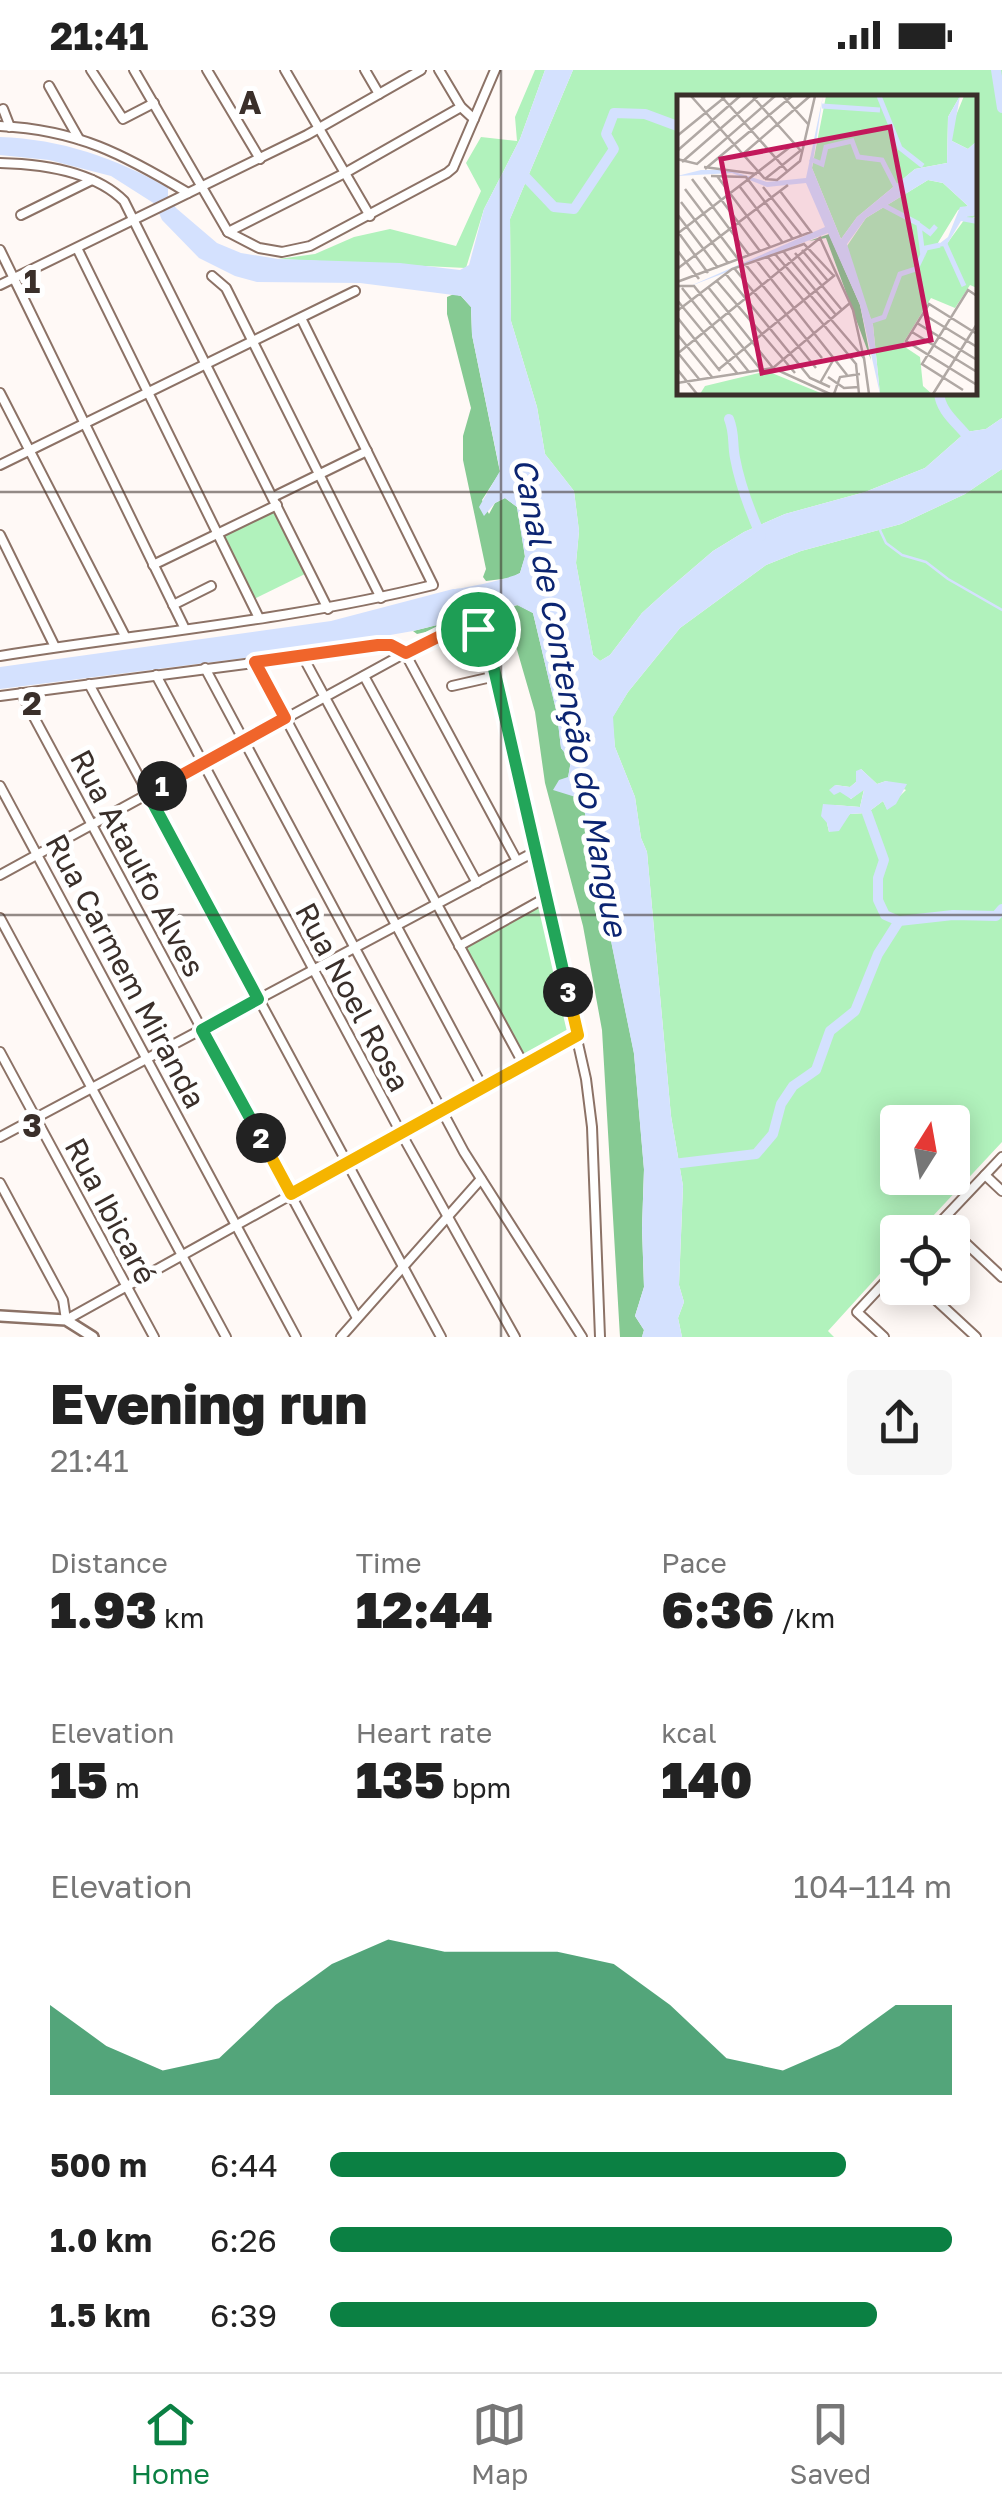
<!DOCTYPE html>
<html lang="en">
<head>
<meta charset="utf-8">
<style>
  body { margin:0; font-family:"Golos Text",sans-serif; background:#f6f6f6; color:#222; height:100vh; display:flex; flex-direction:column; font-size:38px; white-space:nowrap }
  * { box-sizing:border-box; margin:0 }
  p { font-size:32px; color:#767676 }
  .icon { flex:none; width:55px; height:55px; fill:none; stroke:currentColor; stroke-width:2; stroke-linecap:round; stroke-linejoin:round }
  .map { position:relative; height:1267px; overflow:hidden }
  .side { display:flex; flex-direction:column; background:#fff; flex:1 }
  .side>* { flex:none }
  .needle { width:65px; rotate:11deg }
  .controls { position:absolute; left:880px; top:1035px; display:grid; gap:20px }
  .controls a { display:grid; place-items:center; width:90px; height:90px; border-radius:10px; background:#fff; box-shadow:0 5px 25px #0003; font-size:50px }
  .pin { position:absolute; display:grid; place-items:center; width:85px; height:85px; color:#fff; margin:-42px; border:5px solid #fff; border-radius:50%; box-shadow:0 2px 10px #0007 }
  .km { position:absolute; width:50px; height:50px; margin:-25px; border-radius:50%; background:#222; color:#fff; font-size:28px; line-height:50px; text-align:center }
  .round { display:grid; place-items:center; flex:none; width:105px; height:105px; border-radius:10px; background:#f6f6f6 }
  .head { display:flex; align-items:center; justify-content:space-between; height:170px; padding:0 50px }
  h1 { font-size:55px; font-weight:800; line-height:75px }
  .metrics { display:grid; grid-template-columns:repeat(3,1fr); gap:15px; height:170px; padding:10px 50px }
  .metrics div { display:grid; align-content:center }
  .metrics b { font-size:50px; font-weight:800 }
  .metrics small { font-size:28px; font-weight:400 }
  .metrics p { font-size:28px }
  .chart { height:280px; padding:20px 50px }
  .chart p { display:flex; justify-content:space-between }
  .chart svg { width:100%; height:180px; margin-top:10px; fill:#0b8043; opacity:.7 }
  ul { padding:0 50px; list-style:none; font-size:32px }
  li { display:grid; grid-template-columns:160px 120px 1fr; align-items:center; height:75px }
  li i { height:25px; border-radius:12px; background:#0b8043 }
  .status { display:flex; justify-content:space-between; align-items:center; height:70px; padding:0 50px; background:#fff; direction:ltr }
  .status svg { height:28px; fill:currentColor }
  .menu { display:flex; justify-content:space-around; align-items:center; height:140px; border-top:2px solid #e0e0e0; background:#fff; font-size:28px; color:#767676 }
  .menu a { display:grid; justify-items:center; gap:5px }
  .menu .on { color:#0b8043 }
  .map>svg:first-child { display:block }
</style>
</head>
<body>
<div class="status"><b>21:41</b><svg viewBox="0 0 49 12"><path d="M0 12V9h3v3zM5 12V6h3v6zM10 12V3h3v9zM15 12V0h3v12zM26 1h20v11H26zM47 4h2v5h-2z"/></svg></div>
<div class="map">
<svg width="1002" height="1267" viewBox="0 0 1002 1267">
  <rect width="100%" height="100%" fill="#fff9f6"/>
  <g fill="#b1f2bc" fill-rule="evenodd">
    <polygon points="535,0 545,0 520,69 484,139 466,198 278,189 315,184 354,167 390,159 456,176 481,121 466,93 481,67 517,71 515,47"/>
    <path d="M573 0H1002V348L986 359 966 362 925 398 865 422 785 444 744 462 713 481 664 523 642 543 610 585 600 591 593 585 576 493 579 461 574 421 545 384 537 337 511 251 510 149ZM680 28H974V322H680Z"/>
    <path d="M1002 399V1072L918 1162H898L897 1185 828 1261 834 1267H682L678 1248 684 1232 679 1215 683 1116 671 1046 647 782 641 768 635 727 615 677 612 648 628 622 680 558 766 495 801 481 901 454 965 424ZM861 699 877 714 886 711 906 720 887 739 883 731 867 743 850 744 829 762 827 753 834 735 860 737 864 719 851 729 835 715 850 717 856 712ZM898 1052H952V1108H898Z"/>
    <polygon points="275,440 307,503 254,529 222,466"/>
    <polygon points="539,836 569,962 524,986 465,877"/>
  </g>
  <g fill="#86ca93">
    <polygon points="454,224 461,226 471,237 472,265 500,402 482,430 489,444 495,433 505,428 517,437 525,487 520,503 511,508 486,511 483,507 486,499 463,390 463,366 471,338 447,244 447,227"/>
    <path d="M518 535 533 543 557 644 561 678 571 690 566 721 582 728 634 983 644 1099 642 1158 644 1217 635 1246 644 1260 642 1267H620L602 960 583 856 545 713 535 642 513 566C486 547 446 558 417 564L413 561Z"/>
  </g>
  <g fill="#d4e1fe">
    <path d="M545 0H573L510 149 511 251 537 337 545 384 574 421 579 461 576 493 593 585 600 591 610 585 642 543 664 523 713 481 744 462 785 444 865 422 925 398 966 362 986 359 1002 348V399L965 424 901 454 801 481 766 495 680 558 628 622 613 647 615 677 635 727 641 768 647 782 671 1046 683 1116 679 1215 684 1232 678 1248 682 1267H642L644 1260 635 1246 644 1217 642 1158 644 1100 634 984 582 729 553 720 559 710 568 707 571 691 561 678 557 644 533 543 517 535 413 561 299 581 0 619V597L331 551 453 519C466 518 509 509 520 503L525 486 517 437 505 428 495 433 484 446 479 437 500 401 472 265 471 237 461 226 360 213 257 212 235 206 199 188 162 150 155 134 111 106 49 90 0 85V67C61 69 116 88 168 118V127L176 138 217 173 241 183 278 189 400 193 460 200 469 195 484 139 520 69Z"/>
    <polygon points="861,699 877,714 886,711 907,714 896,734 887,740 883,731 867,743 850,744 839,761 829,762 827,753 821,746 823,734 860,737 864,720 851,729 840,722 834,725 829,720 835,715 850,717 856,712 856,701"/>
  </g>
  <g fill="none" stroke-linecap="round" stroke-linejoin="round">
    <polyline stroke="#d4e1fe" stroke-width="2.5" points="878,456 886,473 902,485 926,492 948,509 1002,540"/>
    <g stroke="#d4e1fe" stroke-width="10">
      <polyline points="996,0 1002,38"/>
      <polyline points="517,98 554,137 574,139 614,79 606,64 614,43 645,44 680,57"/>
      <path d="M939 322C940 344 962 356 973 374"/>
      <path d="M729 349C735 364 732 373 735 388 740 415 750 441 761 466"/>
      <polyline points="867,743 884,790 878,808 878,830 885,845 899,851"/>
      <polyline points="665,1095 756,1084 773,1064 781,1034 793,1016 816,1000 830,961 855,941 878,884 899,851 953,845 996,846 1002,839"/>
    </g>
    <g stroke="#8c7266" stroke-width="12">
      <g id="minor">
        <polyline points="91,0 123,49 154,33"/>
        <polyline points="134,0 228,162 259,178 282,182 310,176 447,103 453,98 495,0"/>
        <polyline points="207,0 260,89"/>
        <polyline points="285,0 370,146"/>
        <polyline points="365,0 379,24"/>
        <polyline points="439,0 461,37 474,49"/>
        <polyline points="49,16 79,69"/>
        <polyline points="3,39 10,57"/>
        <path d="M0 56C78 60 123 84 188 123"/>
        <path d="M0 93C41 94 94 101 124 131L328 539"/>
        <polyline points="21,145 92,110"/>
        <polyline points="228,162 345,103 461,37"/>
        <polyline points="77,178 259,548"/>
        <polyline points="0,180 184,557"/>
        <polyline points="212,206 226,218 381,528"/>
        <polyline points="0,215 307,65 421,0"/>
        <polyline points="0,323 125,566"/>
        <polyline points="0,395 355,221"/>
        <polyline points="273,427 367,381"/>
        <polyline points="0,465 55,577"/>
        <polyline points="153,495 277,435"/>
        <polyline points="173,535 211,516"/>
        <polyline points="302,585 524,995"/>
        <path d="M0 586C145 563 291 550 433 515L301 248"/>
        <polyline points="255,591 483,1018"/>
        <polyline points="205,598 464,1082 582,1267"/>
        <polyline points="156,605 401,1063 515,1267"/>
        <polyline points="364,606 477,813"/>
        <polyline points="89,614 441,1267"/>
        <polyline points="452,616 496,606"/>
        <polyline points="21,623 357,1248"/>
        <polyline points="0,626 391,575 405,583 517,791"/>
        <polyline points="0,716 296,1267"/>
        <polyline points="0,805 429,570 475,559 485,561 586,1009 592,1057 600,1267"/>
        <polyline points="0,848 226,1267"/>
        <polyline points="459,876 547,827"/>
        <polyline points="0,982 154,1267"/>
        <polyline points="0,1067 536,781"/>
        <polyline points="985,1105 1002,1121"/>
        <polyline points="0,1113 63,1230 66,1250 578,965"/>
        <polyline points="942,1151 1002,1207"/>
        <polyline points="931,1162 1002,1087"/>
        <polyline points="923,1218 976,1267"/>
        <polyline points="341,1267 481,1109"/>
        <polyline points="884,1267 857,1242 898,1198"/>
      </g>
    </g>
    <g stroke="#8c7266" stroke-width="14">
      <polyline id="major" points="0,1246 66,1250 93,1267"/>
    </g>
    <use href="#minor" stroke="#fff" stroke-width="8"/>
    <use href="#major" stroke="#fff" stroke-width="9"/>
  </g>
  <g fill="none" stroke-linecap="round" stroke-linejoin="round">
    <g stroke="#fff" stroke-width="20">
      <polyline id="split-1" points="162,716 285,648 255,592 378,575 391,575 406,583 442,565 478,559"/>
    </g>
    <g stroke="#fff" stroke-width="20">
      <polyline id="split-2" points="162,716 148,724 258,929 202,960 261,1068"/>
    </g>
    <g stroke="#fff" stroke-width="20">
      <polyline id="split-3" points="261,1068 291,1124 578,965 568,922"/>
    </g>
    <g stroke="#fff" stroke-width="20">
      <polyline id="split-4" points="478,559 486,564 568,922"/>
    </g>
    <use href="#split-1" stroke="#f0652b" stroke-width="12"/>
    <use href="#split-2" stroke="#22a559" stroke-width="12"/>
    <use href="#split-3" stroke="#f5b400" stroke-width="12"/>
    <use href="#split-4" stroke="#22a559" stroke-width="12"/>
  </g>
  <path fill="none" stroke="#3a2f2a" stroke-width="2.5" stroke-opacity="0.55" d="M501 0V1267M0 422H1002M0 845H1002"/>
  <g text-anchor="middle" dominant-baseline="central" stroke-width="10" stroke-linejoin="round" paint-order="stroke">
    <g font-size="30" fill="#3a2f2a" stroke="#fff">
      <text transform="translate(138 793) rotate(62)">Rua Ataulfo Alves</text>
      <text transform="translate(126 901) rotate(62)">Rua Carmem Miranda</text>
      <text transform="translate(353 927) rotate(62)">Rua Noel Rosa</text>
      <text transform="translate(111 1141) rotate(62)">Rua Ibicaré</text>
    </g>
    <g font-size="32" font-style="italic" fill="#0b2471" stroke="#fff">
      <text transform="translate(571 627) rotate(79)">Canal de Contenção do Mangue</text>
    </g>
  </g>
  <g transform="translate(677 25)">
    <rect width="300" height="300" fill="#fff9f6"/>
    <path d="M149 1H283L271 22 270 68 238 74 180 122 164 144 135 73ZM287 1H300V46L291 54 275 46 273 35ZM251 85 266 88 291 111 281 115 259 151 269 150 290 121 300 120 293 125 300 129V193L293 190 278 213 254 203 225 250 243 262 246 291 255 299H203L196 230 168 154 189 123ZM90 276 146 299H23L28 291Z" fill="#b1f2bc"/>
    <path d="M152 139 183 210 194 265 149 143 132 146Z" fill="#86ca93"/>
    <path d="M146 1 135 73 164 144 180 122 238 74 270 68 271 22 283 1 275 46 291 54 300 46V120L289 122 300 123V129L284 126 269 151 258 152 271 142 283 112 291 111 266 88 251 85 189 123 170 149 196 230 203 299 183 210 151 138 11 192 148 132 129 88 90 92 55 78 0 81 24 75H51L90 87 129 83Z" fill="#d4e1fe"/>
    <path fill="none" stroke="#d4e1fe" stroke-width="5" d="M202 1 223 53 246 71M145 11 203 15M133 64 145 69 149 52 175 46 181 62 205 65 222 98M206 110 242 129M268 149 287 191M246 161 242 130 253 138 259 131M192 227 207 222 223 179 239 174 249 153 263 150"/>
    <path fill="none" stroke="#b0a8a4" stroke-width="2.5" d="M14 1 88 84M44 1 111 77M106 1 131 29M76 2 125 57M0 41 48 2M0 56 63 1M66 59 133 1M0 64 20 69 98 1M5 67 81 1M27 72 80 79M28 74 115 1M34 81 69 82 116 144M40 81 93 152M27 82 83 156M15 84 72 160M88 84 100 85 123 66 138 1M88 84 123 56M63 92 106 148M86 92 125 141M8 94 61 164M4 107 51 168M0 119 41 173M1 137 31 178M0 139 117 49M0 155 22 184M125 155 151 186M106 156 159 220M118 158 165 215M98 159 187 263 192 299M90 161 179 269 182 299M79 165 170 280M68 169 145 263M57 173 139 273M0 174 111 90M48 178 133 283 153 292M39 185 118 278M0 187 134 137 103 96M0 191H17L84 275M31 192 96 273 173 208M5 193 72 277M0 205 60 278M0 216 55 174 127 149 157 181M246 219 300 252M0 222 43 276M240 228 300 265M235 237 300 277M0 239 35 282M300 239 252 209 229 246 300 290M1 258 22 284M0 259 143 143 176 215 187 264M0 274 20 299M42 274 158 180M151 282 167 293 182 292M0 288 96 273 153 299M143 288 158 262M286 295 245 269 291 195 300 201M157 299 163 282 183 279M256 299 300 229"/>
    <path fill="#c2185b" fill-opacity="0.15" stroke="#c2185b" stroke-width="5" d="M213 32 254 245 85 278 44 64Z"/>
    <rect width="300" height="300" fill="none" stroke="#3a2f2a" stroke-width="5"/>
  </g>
  <g font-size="32" text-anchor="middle" font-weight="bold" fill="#3a2f2a" stroke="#fff" stroke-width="10" stroke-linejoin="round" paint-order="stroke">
    <text x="250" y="44">A</text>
    <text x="32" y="223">1</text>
    <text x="32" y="645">2</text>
    <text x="32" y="1067">3</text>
  </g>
</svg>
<div class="controls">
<a><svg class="needle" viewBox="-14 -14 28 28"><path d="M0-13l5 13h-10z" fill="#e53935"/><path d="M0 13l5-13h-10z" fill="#767676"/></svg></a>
<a><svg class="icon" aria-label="locate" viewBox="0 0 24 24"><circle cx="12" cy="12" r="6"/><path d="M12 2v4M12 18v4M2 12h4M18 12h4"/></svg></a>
</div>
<div class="pin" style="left:478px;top:559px;background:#1e9e55"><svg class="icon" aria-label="arrive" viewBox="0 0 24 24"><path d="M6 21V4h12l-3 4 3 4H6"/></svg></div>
<b class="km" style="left:162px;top:716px">1</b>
<b class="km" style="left:261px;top:1068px">2</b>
<b class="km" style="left:568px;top:922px">3</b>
</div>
<section class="side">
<div class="head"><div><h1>Evening run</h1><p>21:41</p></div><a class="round"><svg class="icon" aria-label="share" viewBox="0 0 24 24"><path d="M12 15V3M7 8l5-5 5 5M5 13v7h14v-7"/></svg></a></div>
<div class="metrics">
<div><p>Distance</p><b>1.93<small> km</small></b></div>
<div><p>Time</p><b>12:44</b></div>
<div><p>Pace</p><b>6:36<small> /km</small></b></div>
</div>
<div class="metrics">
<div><p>Elevation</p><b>15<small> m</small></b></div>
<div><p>Heart rate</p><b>135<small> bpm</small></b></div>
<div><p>kcal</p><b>140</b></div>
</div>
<div class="chart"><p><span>Elevation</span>104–114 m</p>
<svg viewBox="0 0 160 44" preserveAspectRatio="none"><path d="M0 44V22L10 32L20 38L30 35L40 22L50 12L60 6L70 9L80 9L90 9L100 12L110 22L120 35L130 38L140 32L150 22L160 22V44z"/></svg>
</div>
<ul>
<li><b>500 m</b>6:44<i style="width:83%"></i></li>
<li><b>1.0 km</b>6:26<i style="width:100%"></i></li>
<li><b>1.5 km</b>6:39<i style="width:88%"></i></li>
</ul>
</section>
<nav class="menu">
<a class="on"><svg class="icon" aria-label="home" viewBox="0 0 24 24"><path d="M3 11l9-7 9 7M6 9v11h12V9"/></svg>Home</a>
<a><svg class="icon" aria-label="map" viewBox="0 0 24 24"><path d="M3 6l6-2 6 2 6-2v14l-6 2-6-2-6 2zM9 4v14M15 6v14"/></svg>Map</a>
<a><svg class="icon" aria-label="saved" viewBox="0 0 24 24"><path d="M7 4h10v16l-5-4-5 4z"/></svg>Saved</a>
</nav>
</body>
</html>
